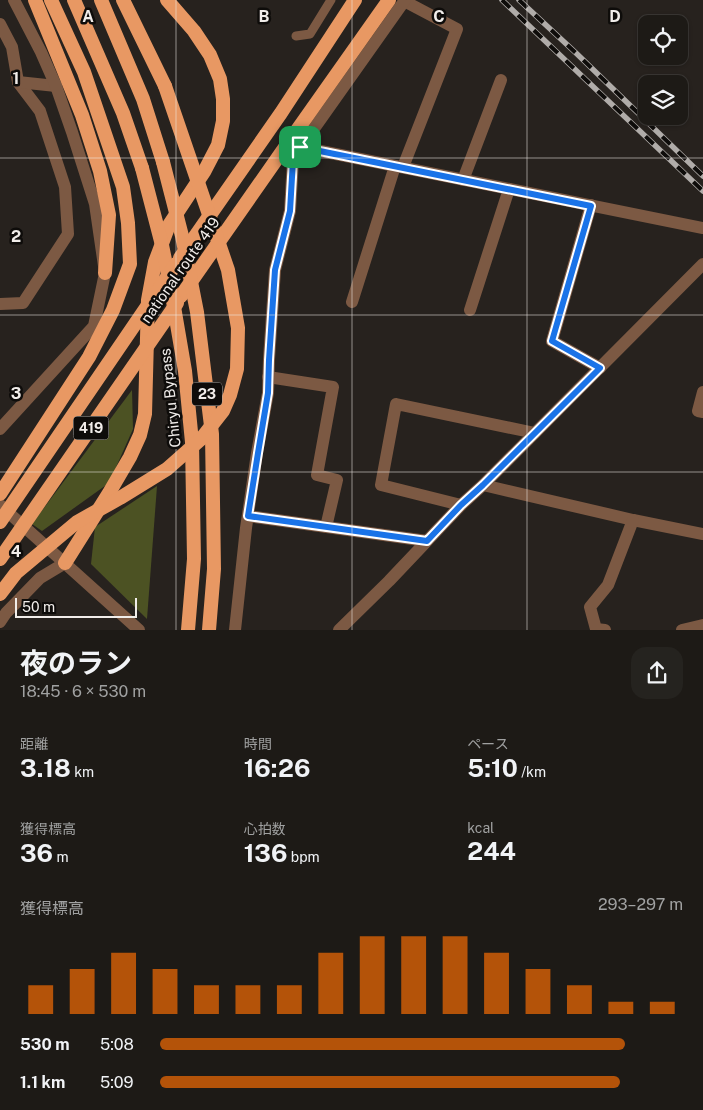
<!DOCTYPE html>
<html lang="ja">
<head>
<meta charset="utf-8">
<style>
  body { margin:0; font-family:"Public Sans","Noto Sans JP",sans-serif; background:#25231f; color:#f1f3f6; height:100vh; display:flex; flex-direction:column; font-size:19px; white-space:nowrap }
  * { box-sizing:border-box; margin:0 }
  p { font-size:16px; color:#a0a1a1 }
  .icon { flex:none; width:28px; height:28px; fill:none; stroke:currentColor; stroke-width:2; stroke-linecap:round; stroke-linejoin:round }
  .map { position:relative; height:630px; overflow:hidden }
  .drawer { display:flex; flex-direction:column; background:#1d1a16; flex:1 }
  .drawer>* { flex:none }
  .fabs { position:absolute; left:638px; top:15px; display:grid; gap:10px }
  .fabs a { display:grid; place-items:center; width:50px; height:50px; border-radius:10px; background:#1d1a16; box-shadow:0 1px 4px #0004,0 0 0 1px #3b3835; font-size:25px }
  .scale { position:absolute; left:15px; bottom:12px; width:122px; box-sizing:border-box; padding-left:5px; border:2px solid #f1edea; border-top:0; font-size:14px; line-height:18px; white-space:nowrap; color:#f1edea; -webkit-text-stroke:4px #0e0c0a; paint-order:stroke }
  .pin { position:absolute; display:grid; place-items:center; width:42px; height:42px; color:#fff; margin:-21px; border-radius:10px; box-shadow:0 2px 8px #0006 }
  .round { display:grid; place-items:center; flex:none; width:52px; height:52px; border-radius:15px; background:#25231f }
  .headline { display:flex; align-items:center; justify-content:space-between; height:85px; padding:0 20px }
  h1 { font-size:28px; font-weight:700; line-height:38px }
  .metrics { display:grid; grid-template-columns:repeat(3,1fr); gap:8px; height:85px; padding:5px 20px }
  .metrics div { display:grid; align-content:center }
  .metrics b { font-size:25px; font-weight:700 }
  .metrics small { font-size:14px; font-weight:400 }
  .metrics p { font-size:14px }
  .chart { height:140px; padding:10px 20px }
  .chart p { display:flex; justify-content:space-between }
  .chart svg { width:100%; height:90px; margin-top:5px; stroke:#b45309; stroke-width:6 }
  ul { padding:0 20px; list-style:none; font-size:16px }
  li { display:grid; grid-template-columns:80px 60px 1fr; align-items:center; height:38px }
  li i { height:12px; border-radius:6px; background:#b45309 }
  .map>svg:first-child { display:block }
</style>
</head>
<body>
<div class="map">
<svg width="703" height="630" viewBox="0 0 703 630">
  <rect width="100%" height="100%" fill="#27221e"/>
  <g fill="#4c5223">
    <polygon points="132,390 133,429 109,483 42,531 32,524"/>
    <polygon points="157,486 147,619 91,564 95,527"/>
  </g>
  <g fill="none" stroke-linecap="round" stroke-linejoin="round">
    <polyline stroke="#7c5943" stroke-width="9" points="296,36 310,34 331,0"/>
    <g stroke="#7c5943" stroke-width="12">
      <polyline points="0,24 12,47 18,82 40,111 65,187 68,234 23,303 0,304"/>
      <polyline points="18,82 56,86"/>
      <polyline points="301,147 703,228"/>
      <polyline points="403,167 457,29 404,1"/>
      <polyline points="463,180 501,80"/>
      <polyline points="591,205 552,341 600,368"/>
      <polyline points="352,302 395,166"/>
      <polyline points="470,310 509,189"/>
      <polyline points="268,377 333,387 317,475 337,480 326,527"/>
      <polyline points="703,392 698,411 703,412"/>
      <polyline points="0,429 94,326 105,273 95,204 72,132 56,86 41,52 14,0"/>
      <polyline points="483,485 633,520 703,534"/>
      <polyline points="461,505 381,485 396,404 535,433"/>
      <polyline points="248,516 427,541"/>
      <polyline points="0,622 6,613 40,578 65,563"/>
      <polyline points="235,630 246,528 257,453 268,393 269,359 275,270 290,211 293,160 301,147 405,0"/>
      <polyline points="339,630 389,581 461,505 483,485 703,264"/>
      <polyline points="605,630 596,629 590,607 608,585 633,520"/>
      <polyline points="682,630 703,625"/>
    </g>
    <polyline stroke="#7c5943" stroke-width="12" points="0,505 139,630"/>
    <g stroke="#e89863" stroke-width="14">
      <polyline points="35,0 82,115 100,171 109,215 105,273"/>
      <polyline points="74,0 123,113 142,168"/>
      <polyline points="101,0 143,99 163,162"/>
      <polyline points="123,0 165,86"/>
      <polyline points="180,258 281,113 355,0"/>
      <polyline points="181,296 288,143 389,0"/>
      <polyline points="0,494 89,357 113,310 130,264 128,223 123,187 84,72 51,0"/>
      <polyline points="65,563 109,493 130,457 140,435 145,414 148,300 155,262 169,225 204,172 218,145 223,121 223,99 220,79 210,55 194,31 167,0"/>
    </g>
    <g stroke="#b0aca9" stroke-width="5.5">
      <g id="rail">
        <polyline points="502,0 703,191"/>
        <polyline points="519,0 576,53 703,176"/>
      </g>
    </g>
    <use href="#rail" stroke="#0e0c0a" stroke-width="4" stroke-dasharray="11" stroke-linecap="butt"/>
    <g stroke="#e89863" stroke-width="14">
      <polyline points="163,162 182,236 197,312 212,434 214,569 209,630"/>
      <polyline points="142,168 162,245 172,295 185,371 192,442 194,559 188,630"/>
      <polyline points="0,522 176,264"/>
      <polyline points="0,559 177,303"/>
      <polyline points="0,594 16,573 77,522 120,498 167,469 201,439 223,411 230,395 237,369 238,328 228,270 165,86"/>
    </g>
  </g>
  <g fill="none" stroke-linecap="round" stroke-linejoin="round">
    <g stroke="#fff" stroke-width="10">
      <polygon id="route" points="300,147 591,206 552,341 600,368 483,485 461,505 427,541 248,516 258,453 268,393 269,360 275,270 290,211 293,160"/>
    </g>
    <use href="#route" stroke="#1a73e8" stroke-width="6"/>
  </g>
  <path fill="none" stroke="#f1edea" stroke-width="1" stroke-opacity="0.55" d="M176 0V630M352 0V630M527 0V630M0 158H703M0 315H703M0 472H703"/>
  <g text-anchor="middle" dominant-baseline="central" stroke-width="5" stroke-linejoin="round" paint-order="stroke">
    <g fill="#0e0c0a" stroke="#adaaa7" stroke-width="1">
      <rect x="192" y="382.5" width="30" height="23" rx="4"/>
      <rect x="73.5" y="416.5" width="35" height="23" rx="4"/>
    </g>
    <g font-size="14" font-weight="bold" fill="#f1edea">
      <text x="207" y="394">23</text>
      <text x="91" y="428">419</text>
    </g>
    <g font-size="15" fill="#f1edea" stroke="#0e0c0a">
      <text transform="translate(180 270) rotate(-55)">national route 419</text>
      <text transform="translate(170 398) rotate(-96)">Chiryu Bypass</text>
    </g>
  </g>
  <g font-size="16" text-anchor="middle" font-weight="bold" fill="#f1edea" stroke="#0e0c0a" stroke-width="5" stroke-linejoin="round" paint-order="stroke">
    <text x="88" y="22">A</text>
    <text x="264" y="22">B</text>
    <text x="439" y="22">C</text>
    <text x="615" y="22">D</text>
    <text x="16" y="84">1</text>
    <text x="16" y="242">2</text>
    <text x="16" y="399">3</text>
    <text x="16" y="557">4</text>
  </g>
</svg>
<div class="fabs">
<a><svg class="icon" aria-label="locate" viewBox="0 0 24 24"><circle cx="12" cy="12" r="6"/><path d="M12 2v4M12 18v4M2 12h4M18 12h4"/></svg></a>
<a><svg class="icon" aria-label="layers" viewBox="0 0 24 24"><path d="M12 4l9 5-9 5-9-5zM3 14l9 5 9-5"/></svg></a>
</div>
<div class="scale">50 m</div>
<div class="pin" style="left:300px;top:147px;background:#1e9e55"><svg class="icon" aria-label="arrive" viewBox="0 0 24 24"><path d="M6 21V4h12l-3 4 3 4H6"/></svg></div>
</div>
<section class="drawer">
<div class="headline"><div><h1>夜のラン</h1><p>18:45 · 6 × 530 m</p></div><a class="round"><svg class="icon" aria-label="share" viewBox="0 0 24 24"><path d="M12 15V3M7 8l5-5 5 5M5 13v7h14v-7"/></svg></a></div>
<div class="metrics">
<div><p>距離</p><b>3.18<small> km</small></b></div>
<div><p>時間</p><b>16:26</b></div>
<div><p>ペース</p><b>5:10<small> /km</small></b></div>
</div>
<div class="metrics">
<div><p>獲得標高</p><b>36<small> m</small></b></div>
<div><p>心拍数</p><b>136<small> bpm</small></b></div>
<div><p>kcal</p><b>244</b></div>
</div>
<div class="chart"><p><span>獲得標高</span>293–297 m</p>
<svg viewBox="0 0 160 44" preserveAspectRatio="none"><path d="M5 44V30M15 44V22M25 44V14M35 44V22M45 44V30M55 44V30M65 44V30M75 44V14M85 44V6M95 44V6M105 44V6M115 44V14M125 44V22M135 44V30M145 44V38M155 44V38"/></svg>
</div>
<ul>
<li><b>530 m</b>5:08<i style="width:89%"></i></li>
<li><b>1.1 km</b>5:09<i style="width:88%"></i></li>
</ul>
</section>
</body>
</html>
